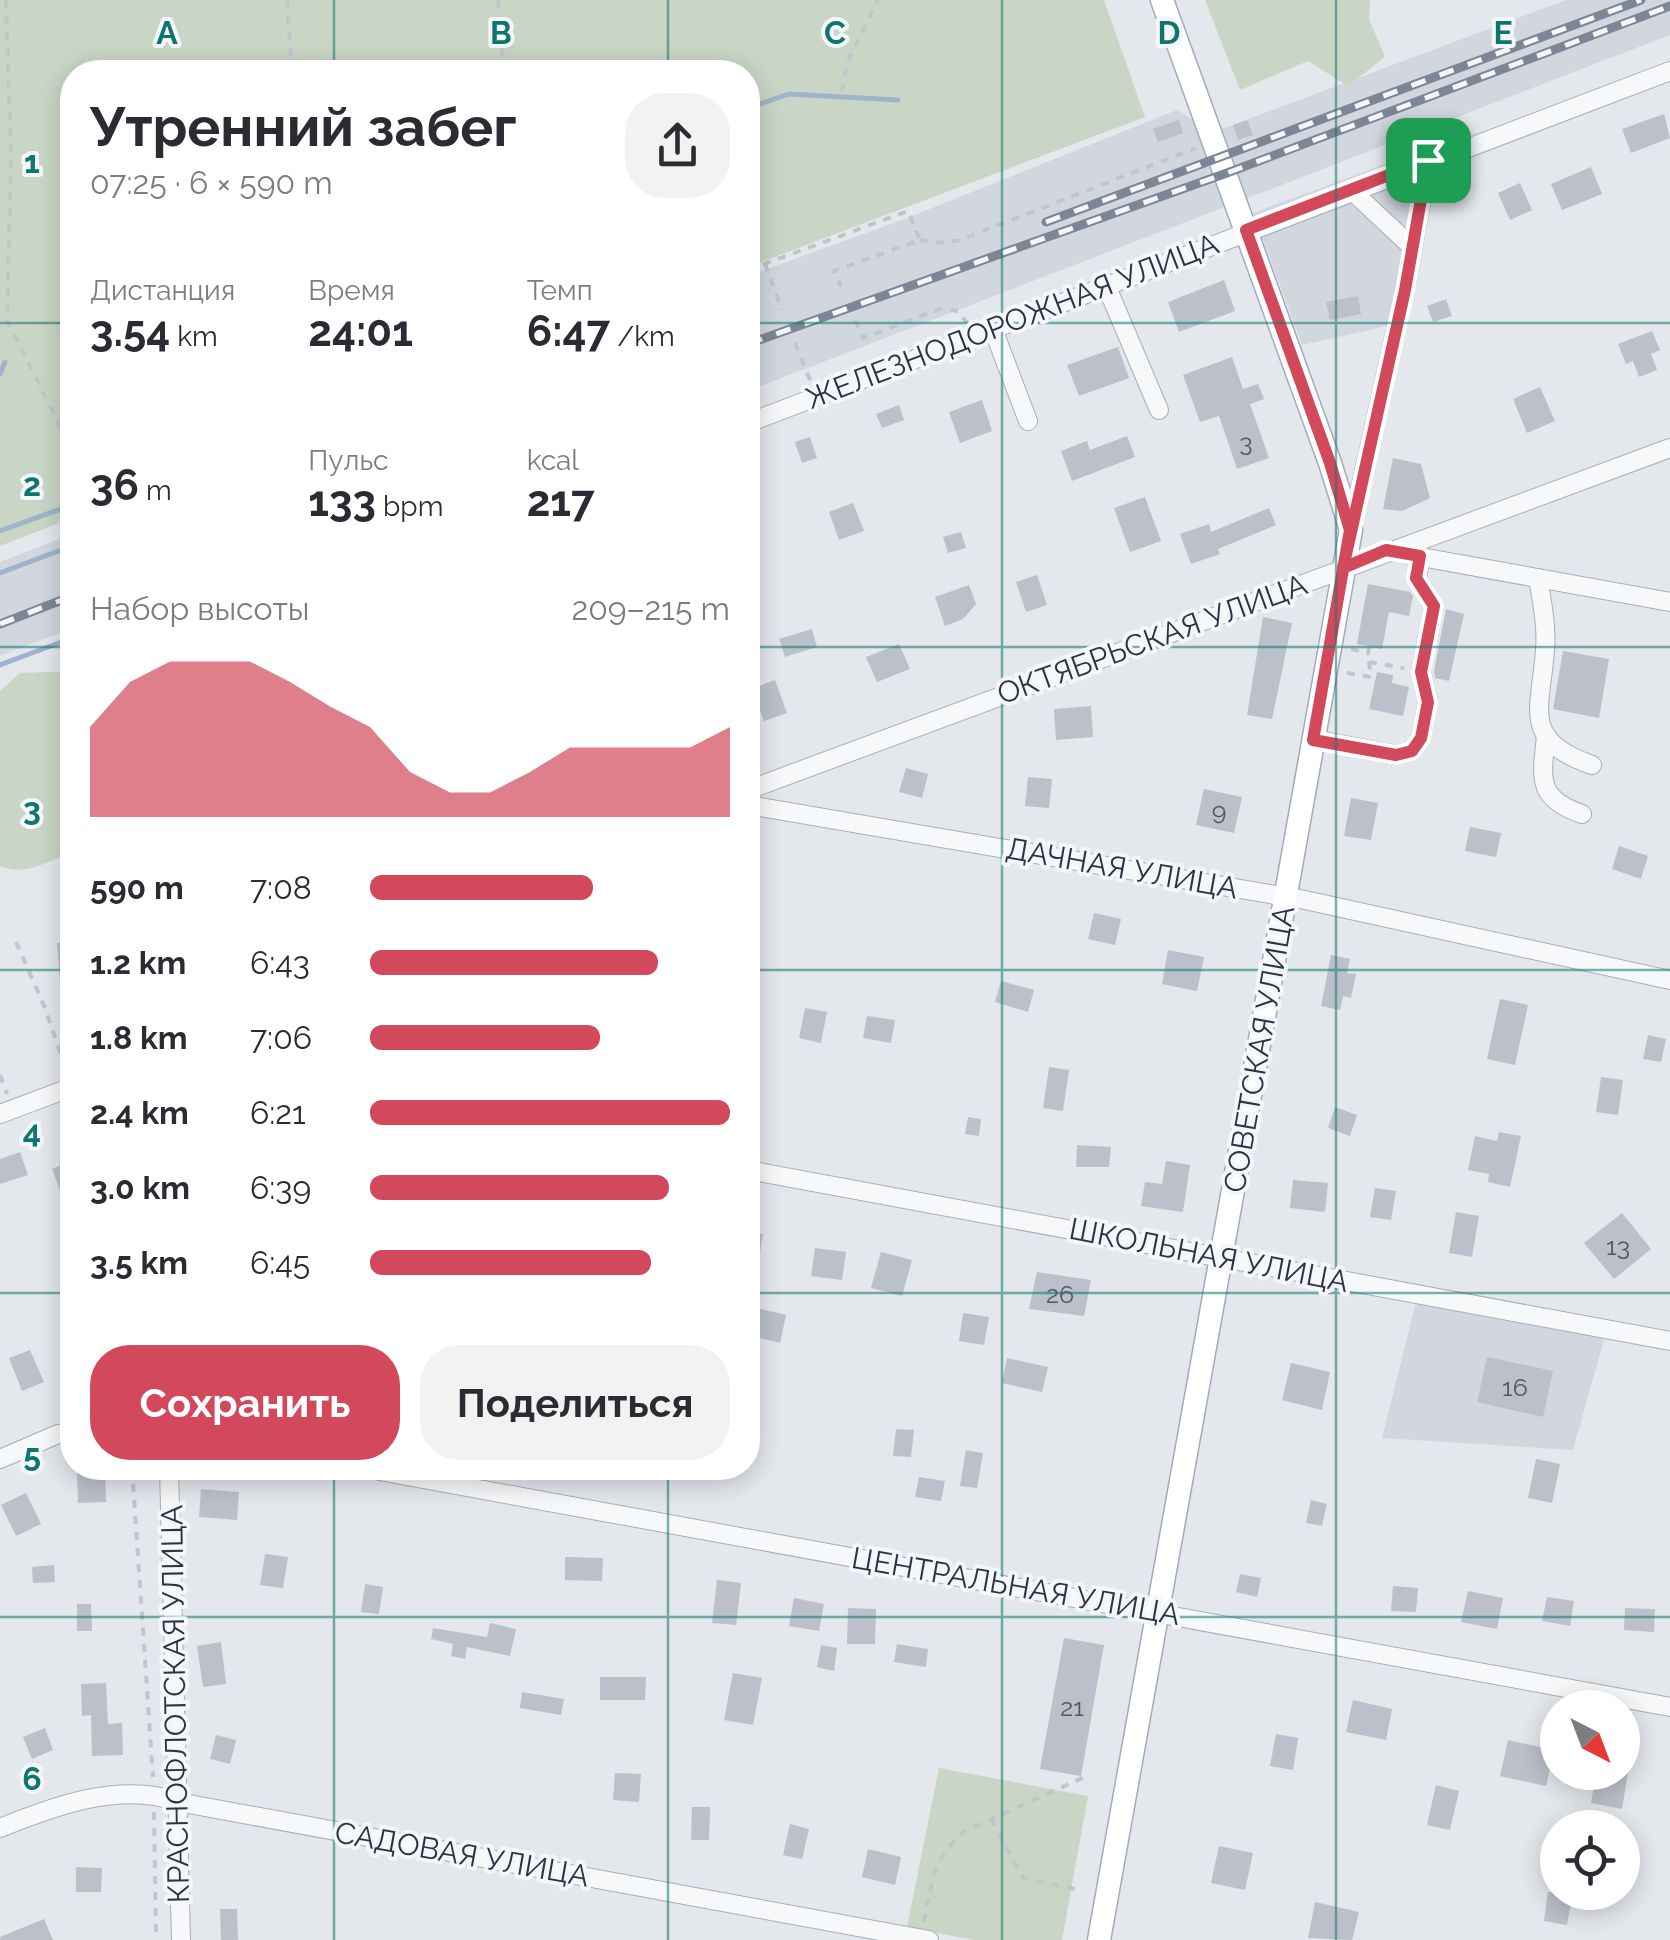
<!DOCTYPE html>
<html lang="ru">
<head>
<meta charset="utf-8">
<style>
  body { margin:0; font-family:Raleway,sans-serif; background:#f2f2f3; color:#2b2b33; height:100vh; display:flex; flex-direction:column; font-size:38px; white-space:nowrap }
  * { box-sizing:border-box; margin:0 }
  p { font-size:32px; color:#7c7c81 }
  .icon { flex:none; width:55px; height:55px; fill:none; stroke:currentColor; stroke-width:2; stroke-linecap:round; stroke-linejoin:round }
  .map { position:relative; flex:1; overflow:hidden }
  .drawer { position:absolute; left:60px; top:60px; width:700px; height:1420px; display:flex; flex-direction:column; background:#fff; border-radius:40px; box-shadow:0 5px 25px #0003 }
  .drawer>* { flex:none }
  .needle { width:65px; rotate:138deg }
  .fabs { position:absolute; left:1540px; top:1690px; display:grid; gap:20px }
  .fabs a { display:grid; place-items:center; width:100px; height:100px; border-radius:50%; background:#fff; box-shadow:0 5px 25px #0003; font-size:50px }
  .pin { position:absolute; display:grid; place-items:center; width:85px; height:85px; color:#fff; margin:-42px; border-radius:20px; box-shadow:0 5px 15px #0006 }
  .round { display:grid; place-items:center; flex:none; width:105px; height:105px; border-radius:40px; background:#f2f2f3 }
  .head { display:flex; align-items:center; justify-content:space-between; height:170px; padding:0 30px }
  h1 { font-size:55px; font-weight:700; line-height:75px }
  .metrics { display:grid; grid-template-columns:repeat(3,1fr); gap:15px; height:170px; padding:10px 30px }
  .metrics div { display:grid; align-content:center }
  .metrics b { font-size:42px; font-weight:700 }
  .metrics small { font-size:28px; font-weight:400 }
  .metrics p { font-size:28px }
  .chart { height:280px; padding:20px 30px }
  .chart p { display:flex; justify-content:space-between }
  .chart svg { width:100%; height:180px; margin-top:10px; fill:#d1495b; opacity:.7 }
  .button { display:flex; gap:20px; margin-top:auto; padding:20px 30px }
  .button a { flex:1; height:115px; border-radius:40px; background:#d1495b; color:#fff; font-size:40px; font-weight:700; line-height:115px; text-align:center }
  .button a+a { background:#f2f2f3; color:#2b2b33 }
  ul { padding:0 30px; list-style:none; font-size:32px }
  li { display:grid; grid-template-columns:160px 120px 1fr; align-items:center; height:75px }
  li i { height:25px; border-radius:12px; background:#d1495b }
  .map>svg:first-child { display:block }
</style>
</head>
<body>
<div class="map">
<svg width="1670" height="1940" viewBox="0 0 1670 1940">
  <rect width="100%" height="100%" fill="#e4e7ec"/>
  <g fill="#d2d6de">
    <polygon points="1566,0 1670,0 1670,35 748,391 748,276 907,218 1177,110 1214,132"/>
    <polygon points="1428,148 1387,326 1302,345 1253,213"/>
    <polygon points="72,534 72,628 0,656 0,562"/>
    <polygon points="1418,1294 1607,1329 1573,1450 1382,1438"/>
  </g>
  <g fill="#c9d6c5">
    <polygon points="0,0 1104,0 1145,117 748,267 748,72 72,72 72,518 0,546"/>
    <polygon points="1205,0 1370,0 1369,19 1385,57 1348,86 1308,61 1240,90"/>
    <path d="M72 671V851C50 861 25 877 0 866V691L20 673Z"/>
    <polygon points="939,1768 1088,1796 1062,1940 974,1940 907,1927"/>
  </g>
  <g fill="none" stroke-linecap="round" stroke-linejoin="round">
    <g stroke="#9fb4cc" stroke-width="5">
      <polyline points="748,108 789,94 898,100"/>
      <polyline points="0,374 5,362"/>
      <polyline points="0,531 72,505"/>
      <polyline points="0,573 72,546"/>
      <polyline points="0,665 72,638"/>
    </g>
  </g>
  <g fill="#bbc0ca">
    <polygon points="1664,114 1670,138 1631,153 1622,129"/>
    <polygon points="1179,120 1183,133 1158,142 1153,129"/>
    <polygon points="1247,120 1253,135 1238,140 1233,125"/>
    <polygon points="1591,167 1602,194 1562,210 1551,184"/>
    <polygon points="1520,183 1532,210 1510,220 1498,193"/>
    <polygon points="1224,280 1235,311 1179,332 1168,302"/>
    <polygon points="1358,296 1361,314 1330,320 1326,302"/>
    <polygon points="1446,299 1452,316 1433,322 1427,306"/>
    <polygon points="1652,331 1660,350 1651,354 1657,370 1639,377 1633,361 1626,364 1618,344"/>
    <polygon points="1118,347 1129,378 1079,396 1067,365"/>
    <polygon points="1232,357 1243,389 1258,384 1264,399 1250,404 1269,458 1237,469 1219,416 1200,422 1183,375"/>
    <polygon points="1540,387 1555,421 1527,433 1513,399"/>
    <polygon points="982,400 992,431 960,443 949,412"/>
    <polygon points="899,405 904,420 882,428 876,414"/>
    <polygon points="1127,436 1135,457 1072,481 1061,451 1087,441 1090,450"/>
    <polygon points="810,437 817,458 802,463 795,442"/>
    <polygon points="1393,458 1421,464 1430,498 1402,511 1383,509"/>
    <polygon points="1145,497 1161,541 1130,552 1114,508"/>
    <polygon points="853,503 864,531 839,540 829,512"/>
    <polygon points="1269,508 1276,525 1218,549 1220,554 1191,564 1180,534 1209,524 1211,532"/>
    <polygon points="961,532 966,548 948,553 943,537"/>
    <polygon points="1037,575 1047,605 1026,612 1016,582"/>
    <polygon points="1368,584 1410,592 1413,596 1409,616 1389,612 1382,649 1357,644"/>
    <polygon points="969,585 976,604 963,619 945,626 935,597"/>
    <polygon points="1446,609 1464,614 1449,681 1435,678 1434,671"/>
    <polygon points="1263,617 1292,623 1272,719 1247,715"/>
    <polygon points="812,629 817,647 785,657 779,639"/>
    <polygon points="899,644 910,669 877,682 866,657"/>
    <polygon points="1563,651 1609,659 1599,718 1553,709"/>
    <polygon points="1377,672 1393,675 1392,683 1409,687 1403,716 1369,709"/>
    <polygon points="775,680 787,713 764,721 752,689"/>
    <polygon points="1091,706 1093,737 1056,740 1054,709"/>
    <polygon points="906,768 928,774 922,798 899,792"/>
    <polygon points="1028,777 1052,779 1049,808 1025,806"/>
    <polygon points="1204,789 1242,797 1234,833 1196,825"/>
    <polygon points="1351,798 1378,803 1371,840 1344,836"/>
    <polygon points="1470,827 1501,833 1496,857 1465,851"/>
    <polygon points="1619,846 1648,856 1641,879 1612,869"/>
    <polygon points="1094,913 1121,919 1115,945 1088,939"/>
    <polygon points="72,942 72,1006 62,1006 57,943"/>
    <polygon points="1168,950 1204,957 1197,991 1162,984"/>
    <polygon points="1331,955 1350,959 1347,973 1356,974 1351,998 1343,996 1340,1010 1321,1006"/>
    <polygon points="1001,981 1034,990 1028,1012 995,1002"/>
    <polygon points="1500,999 1528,1005 1515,1065 1487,1059"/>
    <polygon points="805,1008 827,1012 821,1043 799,1038"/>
    <polygon points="867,1016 895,1020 891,1043 863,1038"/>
    <polygon points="1648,1035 1666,1039 1661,1062 1643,1059"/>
    <polygon points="1049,1067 1069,1070 1063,1111 1043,1108"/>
    <polygon points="1601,1077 1623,1080 1618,1115 1596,1112"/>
    <polygon points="1335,1107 1357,1115 1350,1136 1328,1128"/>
    <polygon points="968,1117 981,1119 979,1136 965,1134"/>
    <polygon points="1499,1132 1521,1136 1510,1187 1488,1182 1489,1174 1468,1170 1475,1136 1497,1141"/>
    <polygon points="1077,1145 1111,1147 1109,1167 1076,1167"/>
    <polygon points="20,1152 28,1175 0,1184 0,1159"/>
    <polygon points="1166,1161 1190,1165 1183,1212 1141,1206 1145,1182 1162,1184"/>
    <polygon points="64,1164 72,1188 61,1193 52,1169"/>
    <polygon points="1293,1180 1328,1183 1325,1212 1290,1208"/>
    <polygon points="1375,1188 1396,1191 1391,1220 1370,1217"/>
    <polygon points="1456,1212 1479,1216 1472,1257 1449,1253"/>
    <polygon points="1622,1213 1651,1249 1614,1279 1584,1243"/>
    <polygon points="748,1231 763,1234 755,1282 748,1281"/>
    <polygon points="815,1248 846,1252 842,1280 811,1276"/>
    <polygon points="881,1252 912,1260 902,1296 871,1288"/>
    <polygon points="1037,1272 1091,1280 1084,1316 1029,1309"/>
    <polygon points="752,1307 786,1315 780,1343 748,1335"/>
    <polygon points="963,1313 989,1317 984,1345 959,1341"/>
    <polygon points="30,1350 44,1382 22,1391 9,1358"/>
    <polygon points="1487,1357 1553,1371 1543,1417 1477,1402"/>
    <polygon points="1007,1358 1048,1367 1042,1392 1002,1383"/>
    <polygon points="1291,1363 1330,1372 1322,1410 1282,1400"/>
    <polygon points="896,1429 914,1430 911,1457 893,1456"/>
    <polygon points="966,1450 983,1453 977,1488 960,1486"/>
    <polygon points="1536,1459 1560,1464 1552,1503 1528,1498"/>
    <polygon points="77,1470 105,1470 106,1502 78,1503"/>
    <polygon points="919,1477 945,1481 941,1501 915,1497"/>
    <polygon points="201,1489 239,1492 237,1520 199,1517"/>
    <polygon points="26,1493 41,1524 16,1536 1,1505"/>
    <polygon points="1311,1500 1327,1504 1322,1526 1306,1523"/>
    <polygon points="265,1554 288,1557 283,1588 260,1585"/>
    <polygon points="565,1557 603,1558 602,1581 565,1580"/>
    <polygon points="54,1565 55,1582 33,1583 32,1567"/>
    <polygon points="1240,1574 1261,1578 1257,1597 1236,1592"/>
    <polygon points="717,1580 741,1583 736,1625 712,1623"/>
    <polygon points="365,1584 383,1587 379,1614 361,1612"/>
    <polygon points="1393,1586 1418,1588 1416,1612 1391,1611"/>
    <polygon points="1468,1591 1503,1598 1497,1629 1461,1622"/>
    <polygon points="1547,1597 1574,1601 1570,1626 1542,1621"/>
    <polygon points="794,1598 824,1604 819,1631 789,1626"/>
    <polygon points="77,1604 91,1604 92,1631 77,1631"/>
    <polygon points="848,1608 876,1609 875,1644 847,1644"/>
    <polygon points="1625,1608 1655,1609 1654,1632 1624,1630"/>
    <polygon points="490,1623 516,1629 510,1656 467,1647 465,1659 451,1656 453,1644 431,1639 433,1628 487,1637"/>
    <polygon points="1064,1638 1104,1645 1081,1776 1040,1769"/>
    <polygon points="221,1642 226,1684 203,1687 197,1646"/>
    <polygon points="897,1644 928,1649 926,1667 894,1662"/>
    <polygon points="821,1645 837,1648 834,1671 817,1667"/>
    <polygon points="733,1673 762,1678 753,1725 724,1720"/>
    <polygon points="600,1677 646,1677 645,1700 600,1700"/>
    <polygon points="106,1683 108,1724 122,1723 123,1755 92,1756 91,1715 82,1716 81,1684"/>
    <polygon points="522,1692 564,1699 561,1715 520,1708"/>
    <polygon points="1353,1700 1392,1709 1386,1740 1346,1732"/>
    <polygon points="45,1728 53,1750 32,1759 23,1737"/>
    <polygon points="1276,1734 1298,1738 1293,1770 1270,1766"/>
    <polygon points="216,1735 236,1740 230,1764 210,1759"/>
    <polygon points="1508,1740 1554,1750 1546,1786 1500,1776"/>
    <polygon points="1596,1772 1628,1772 1622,1809 1591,1803"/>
    <polygon points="615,1773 641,1774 639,1802 613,1800"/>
    <polygon points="1436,1785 1459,1791 1450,1830 1427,1825"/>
    <polygon points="692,1807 710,1807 709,1840 691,1840"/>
    <polygon points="790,1824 809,1829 802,1859 783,1855"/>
    <polygon points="1219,1846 1253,1853 1245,1890 1211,1883"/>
    <polygon points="868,1849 901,1857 895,1885 862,1877"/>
    <polygon points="76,1867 102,1868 101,1892 76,1892"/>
    <polygon points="1548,1892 1573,1892 1567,1925 1544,1921"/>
    <polygon points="1315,1902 1359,1912 1352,1940 1308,1938"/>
    <polygon points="220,1909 237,1909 238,1940 221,1940"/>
    <polygon points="44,1919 53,1940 0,1940 0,1937"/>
  </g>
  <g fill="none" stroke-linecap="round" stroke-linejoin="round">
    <g stroke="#a9aeb7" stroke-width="20">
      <g id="minor">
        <polyline points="1351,190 1412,247"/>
        <polyline points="1106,285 1159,410"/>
        <polyline points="993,329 1028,421"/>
        <polyline points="748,423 1670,71"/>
        <polyline points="1351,530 1405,289 1429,160"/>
        <polyline points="1410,555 1670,602"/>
        <path d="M1538 578C1542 602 1547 626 1545 650 1541 709 1520 740 1592 765"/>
        <path d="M1546 735C1542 777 1535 798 1582 814"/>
        <polyline points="1313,739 1396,755 1412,751 1421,738 1428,701 1421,671 1434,606 1417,579 1420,556"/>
        <polyline points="748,790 1670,448"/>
        <polyline points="748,805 1305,900 1670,980"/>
        <polyline points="0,1114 72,1087"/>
        <polyline points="748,1170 1670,1341"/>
        <polyline points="0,1459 58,1434 72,1433"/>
        <polyline points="169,1468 181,1940"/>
        <polyline points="363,1468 1670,1707"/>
        <path d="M0 1828C54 1806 121 1781 178 1802L929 1940"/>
      </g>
    </g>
    <g stroke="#a3abb8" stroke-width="25">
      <polyline id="major" points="1099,1940 1351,530 1330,463 1162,0"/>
    </g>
    <g stroke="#c2c5cb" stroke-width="4" stroke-dasharray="8 8" stroke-linecap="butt">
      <polyline points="6,0 11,155 7,320 61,428 72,442"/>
      <polyline points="287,0 292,72"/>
      <polyline points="498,0 504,72"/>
      <polyline points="842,92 847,63 878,0"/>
      <polyline points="920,240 945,243 960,240 1196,148"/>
      <polyline points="765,264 782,310"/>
      <polyline points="748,270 908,211 920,240 834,271 841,287"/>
      <polyline points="855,320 863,338 940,309 958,311 967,323"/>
      <polyline points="795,343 810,380"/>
      <polyline points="1351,649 1368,653 1369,647"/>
      <polyline points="1369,662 1404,668"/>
      <polyline points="1347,673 1371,677 1368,653"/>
      <polyline points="16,942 45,1008 67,1073"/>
      <polyline points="0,1075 7,1094"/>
      <polyline points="132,1468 153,1777"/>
      <polyline points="154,1812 156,1940"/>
      <polyline points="991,1819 1023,1878 1079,1890"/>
      <path d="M924 1922C932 1883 933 1855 967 1830L1089 1775"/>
    </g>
    <use href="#minor" stroke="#f7f8fa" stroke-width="18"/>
    <use href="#major" stroke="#fff" stroke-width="22"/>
    <g stroke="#7d8696" stroke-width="9">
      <g id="rail">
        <polyline points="1046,222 1641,0"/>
        <polyline points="748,344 1227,173 1670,6"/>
        <polyline points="0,624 72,596"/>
      </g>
    </g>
    <use href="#rail" stroke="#f4f6f9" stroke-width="5" stroke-dasharray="15" stroke-linecap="butt"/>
  </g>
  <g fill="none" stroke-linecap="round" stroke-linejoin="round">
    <g stroke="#fff" stroke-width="20">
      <polyline id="route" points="1428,160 1246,230 1330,463 1350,530 1313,740 1396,755 1412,751 1421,738 1428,702 1421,672 1434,606 1416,578 1420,556 1386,550 1343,568 1405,290 1428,160"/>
    </g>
    <use href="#route" stroke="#d1495b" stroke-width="12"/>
  </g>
  <path fill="none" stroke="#0f766e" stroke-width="2.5" stroke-opacity="0.55" d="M334 0V72M668 0V72M1002 0V1940M1336 0V1940M0 323H72M748 323H1670M0 647H72M748 647H1670M0 970H72M748 970H1670M0 1293H72M748 1293H1670M334 1468V1940M668 1468V1940M0 1617H1670"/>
  <g text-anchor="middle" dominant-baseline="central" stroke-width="8" stroke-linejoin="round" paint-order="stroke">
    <g font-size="25" fill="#4f5766">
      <text x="1246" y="442">3</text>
      <text x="1219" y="811">9</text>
      <text x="1618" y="1246">13</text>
      <text x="1060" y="1294">26</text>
      <text x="1515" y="1387">16</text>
      <text x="1072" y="1707">21</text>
    </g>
    <g font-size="30" fill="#2b3445" stroke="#f4f6f9">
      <text transform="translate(1012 321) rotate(-21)">ЖЕЛЕЗНОДОРОЖНАЯ УЛИЦА</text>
      <text transform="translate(1152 639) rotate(-20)">ОКТЯБРЬСКАЯ УЛИЦА</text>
      <text transform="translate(1122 868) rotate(10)">ДАЧНАЯ УЛИЦА</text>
      <text transform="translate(1259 1049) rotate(-80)">СОВЕТСКАЯ УЛИЦА</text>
      <text transform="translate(1209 1255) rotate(11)">ШКОЛЬНАЯ УЛИЦА</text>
      <text transform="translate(1016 1586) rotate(10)">ЦЕНТРАЛЬНАЯ УЛИЦА</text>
      <text transform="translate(175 1704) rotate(-91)">КРАСНОФЛОТСКАЯ УЛИЦА</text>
      <text transform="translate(462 1854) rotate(10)">САДОВАЯ УЛИЦА</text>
    </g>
  </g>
  <g font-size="32" text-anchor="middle" font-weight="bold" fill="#0f766e" stroke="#f4f6f9" stroke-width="8" stroke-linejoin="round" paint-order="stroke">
    <text x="167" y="44">A</text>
    <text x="501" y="44">B</text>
    <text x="835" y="44">C</text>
    <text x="1169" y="44">D</text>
    <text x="1503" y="44">E</text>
    <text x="32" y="173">1</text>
    <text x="32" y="496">2</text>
    <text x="32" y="820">3</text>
    <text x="32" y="1143">4</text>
    <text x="32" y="1466">5</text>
    <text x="32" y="1790">6</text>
  </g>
</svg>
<div class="fabs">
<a><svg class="needle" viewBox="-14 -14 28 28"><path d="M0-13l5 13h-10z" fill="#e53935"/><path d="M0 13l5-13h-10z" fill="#7c7c81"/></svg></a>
<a><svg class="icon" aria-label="locate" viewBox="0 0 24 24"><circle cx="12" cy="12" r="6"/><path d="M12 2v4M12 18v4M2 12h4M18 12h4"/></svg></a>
</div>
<div class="pin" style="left:1428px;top:160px;background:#1e9e55"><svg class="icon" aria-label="arrive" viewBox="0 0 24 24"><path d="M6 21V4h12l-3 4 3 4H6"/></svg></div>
<section class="drawer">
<div class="head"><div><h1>Утренний забег</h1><p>07:25 · 6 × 590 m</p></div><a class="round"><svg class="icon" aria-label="share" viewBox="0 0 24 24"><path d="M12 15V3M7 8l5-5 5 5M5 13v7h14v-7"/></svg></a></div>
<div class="metrics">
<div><p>Дистанция</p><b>3.54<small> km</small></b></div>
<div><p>Время</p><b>24:01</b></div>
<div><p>Темп</p><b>6:47<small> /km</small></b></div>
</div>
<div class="metrics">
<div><b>36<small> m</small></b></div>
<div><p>Пульс</p><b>133<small> bpm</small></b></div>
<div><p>kcal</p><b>217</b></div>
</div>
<div class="chart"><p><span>Набор высоты</span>209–215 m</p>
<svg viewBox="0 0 160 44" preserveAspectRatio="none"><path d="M0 44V22L10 11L20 6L30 6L40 6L50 11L60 17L70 22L80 33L90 38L100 38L110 33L120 27L130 27L140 27L150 27L160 22V44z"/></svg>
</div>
<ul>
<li><b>590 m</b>7:08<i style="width:62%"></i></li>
<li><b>1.2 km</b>6:43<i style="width:80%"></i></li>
<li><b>1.8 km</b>7:06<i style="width:64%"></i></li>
<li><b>2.4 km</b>6:21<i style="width:100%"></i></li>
<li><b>3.0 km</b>6:39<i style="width:83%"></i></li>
<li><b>3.5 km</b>6:45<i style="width:78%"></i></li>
</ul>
<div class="button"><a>Сохранить</a><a>Поделиться</a></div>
</section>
</div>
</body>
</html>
